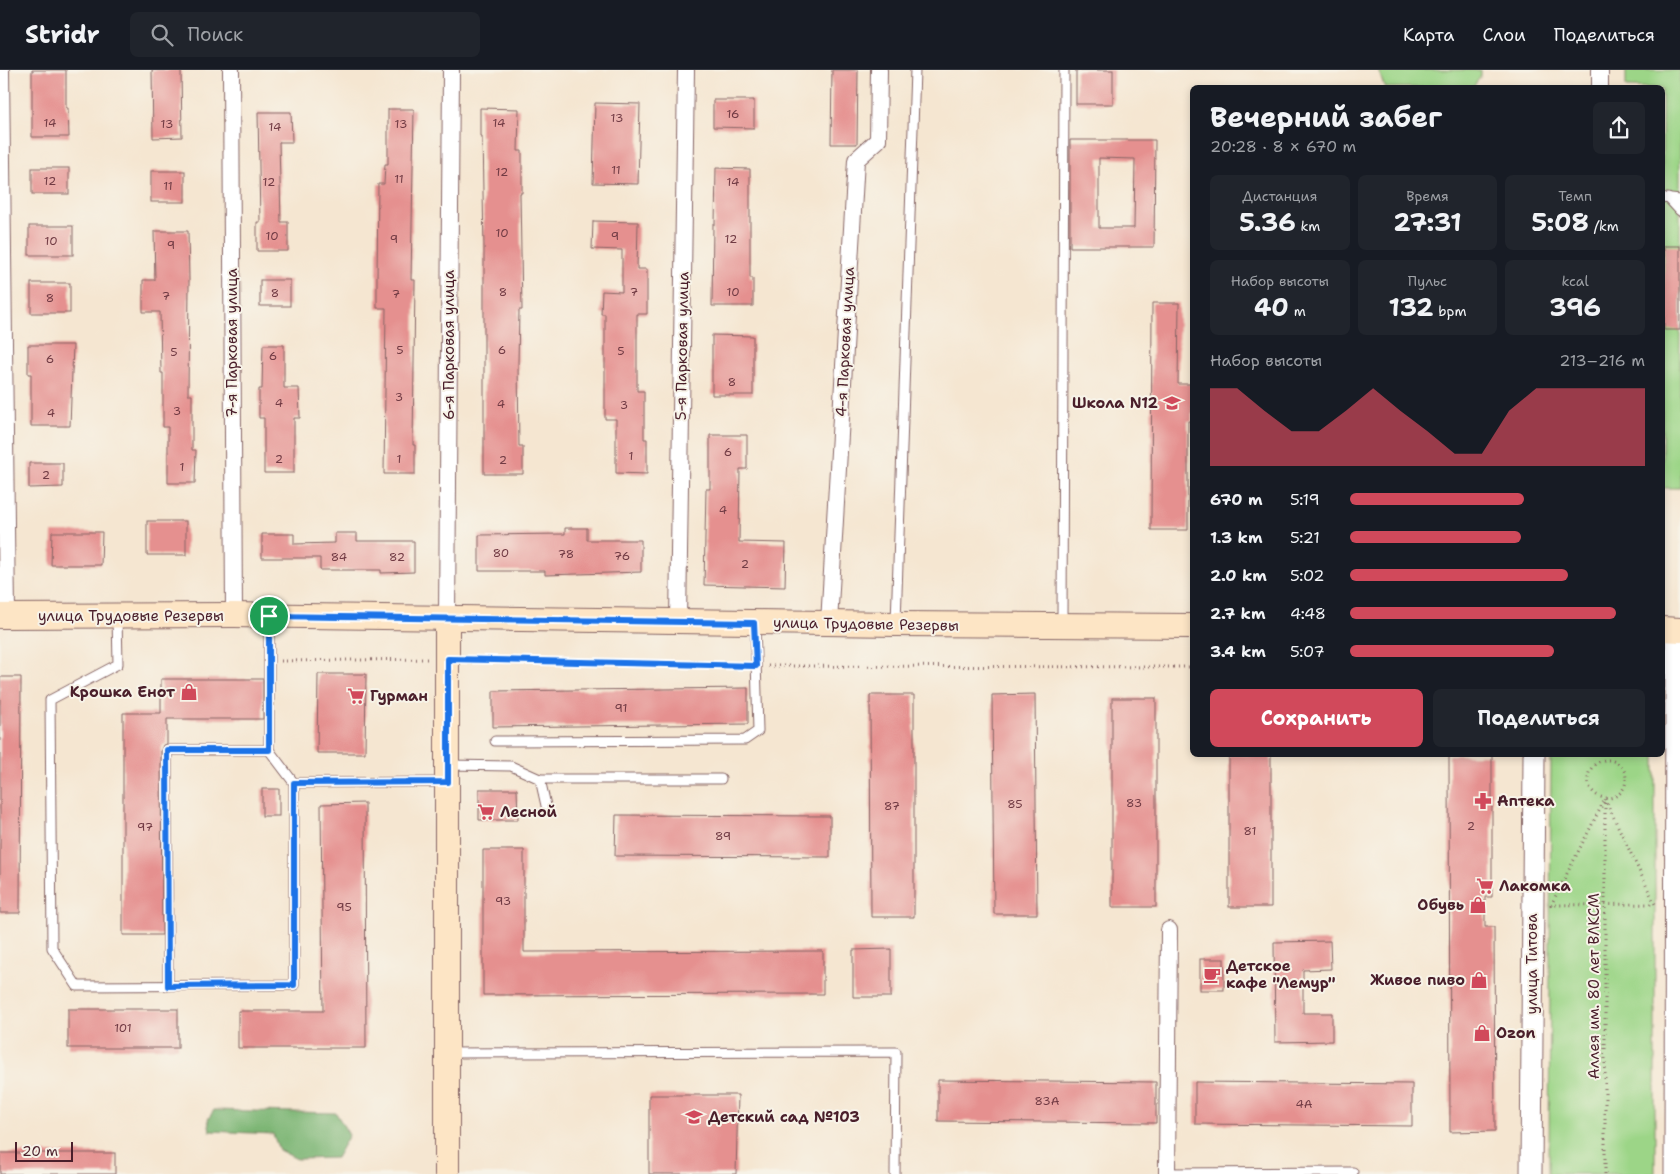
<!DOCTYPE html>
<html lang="ru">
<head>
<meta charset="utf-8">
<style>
  body { margin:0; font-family:"Shantell Sans",sans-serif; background:#20242c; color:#f1f3f6; height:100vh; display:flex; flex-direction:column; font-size:19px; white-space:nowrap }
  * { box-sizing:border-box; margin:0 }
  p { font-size:16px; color:#9ea1a6 }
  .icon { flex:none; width:28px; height:28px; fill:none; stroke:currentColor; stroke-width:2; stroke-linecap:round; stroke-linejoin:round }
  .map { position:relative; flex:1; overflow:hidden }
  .sheet { position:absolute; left:1190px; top:15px; width:475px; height:672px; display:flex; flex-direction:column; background:#171b24; border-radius:8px; box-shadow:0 2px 8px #0003 }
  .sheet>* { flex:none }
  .scale { position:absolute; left:15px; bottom:12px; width:58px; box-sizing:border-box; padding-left:5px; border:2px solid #4a1f2b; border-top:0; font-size:14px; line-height:18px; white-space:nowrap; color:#4a1f2b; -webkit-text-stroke:4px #f7f3e8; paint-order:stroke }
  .pin { position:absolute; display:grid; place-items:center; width:42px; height:42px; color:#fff; margin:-21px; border:2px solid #fff; border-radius:50%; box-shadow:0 1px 5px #0007 }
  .round { display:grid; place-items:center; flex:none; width:52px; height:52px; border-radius:8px; background:#20242c }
  .summary { display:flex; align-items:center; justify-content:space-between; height:85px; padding:0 20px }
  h1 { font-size:28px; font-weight:700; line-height:38px }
  .stats { display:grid; grid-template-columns:repeat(3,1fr); gap:8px; height:85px; padding:5px 20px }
  .stats div { display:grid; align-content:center; border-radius:8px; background:#20242c; text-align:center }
  .stats b { font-size:25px; font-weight:700 }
  .stats small { font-size:14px; font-weight:400 }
  .stats p { font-size:14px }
  .chart { height:140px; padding:10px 20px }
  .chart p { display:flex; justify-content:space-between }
  .chart svg { width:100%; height:90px; margin-top:5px; fill:#d1495b; opacity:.7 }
  .cta { display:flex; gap:10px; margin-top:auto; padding:10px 20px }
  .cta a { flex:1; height:58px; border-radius:8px; background:#d1495b; color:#fff; font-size:20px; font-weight:700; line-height:58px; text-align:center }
  .cta a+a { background:#20242c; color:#f1f3f6 }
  ul { padding:0 20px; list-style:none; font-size:16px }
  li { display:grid; grid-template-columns:80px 60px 1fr; align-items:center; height:38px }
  li i { height:12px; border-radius:6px; background:#d1495b }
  header { display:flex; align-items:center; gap:30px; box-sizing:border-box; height:70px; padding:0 25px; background:#171b24; border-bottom:1px solid #363941 }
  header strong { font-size:24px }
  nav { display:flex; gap:28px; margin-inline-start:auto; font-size:18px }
  .search { width:350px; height:45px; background:#20242c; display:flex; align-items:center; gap:12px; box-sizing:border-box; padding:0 18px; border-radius:8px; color:#9ea1a6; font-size:19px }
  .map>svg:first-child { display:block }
</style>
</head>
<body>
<header>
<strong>Stridr</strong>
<div class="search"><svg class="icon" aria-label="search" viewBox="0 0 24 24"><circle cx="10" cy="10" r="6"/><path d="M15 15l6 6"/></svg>Поиск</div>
<nav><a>Карта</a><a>Слои</a><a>Поделиться</a></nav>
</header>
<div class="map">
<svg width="1680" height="1104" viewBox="0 0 1680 1104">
  <rect width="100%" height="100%" fill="#f7f3e8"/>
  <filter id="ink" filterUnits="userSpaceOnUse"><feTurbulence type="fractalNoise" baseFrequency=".02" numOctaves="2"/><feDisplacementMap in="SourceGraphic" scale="10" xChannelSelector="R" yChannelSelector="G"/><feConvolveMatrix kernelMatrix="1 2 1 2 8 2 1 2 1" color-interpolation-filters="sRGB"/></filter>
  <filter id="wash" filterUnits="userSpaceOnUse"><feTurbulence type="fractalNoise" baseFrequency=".0096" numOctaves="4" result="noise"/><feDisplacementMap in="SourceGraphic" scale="20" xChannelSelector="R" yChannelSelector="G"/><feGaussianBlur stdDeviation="1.12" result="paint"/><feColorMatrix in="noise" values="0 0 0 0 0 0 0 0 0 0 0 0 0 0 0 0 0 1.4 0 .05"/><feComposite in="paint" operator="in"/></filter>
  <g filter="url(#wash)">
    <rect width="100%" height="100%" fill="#f5e6d1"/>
    <g fill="#9cd587" stroke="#737a59">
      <polygon points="1378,0 1481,0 1481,6 1473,17 1385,18"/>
      <polygon points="1626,0 1680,0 1680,418 1662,418 1662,18 1626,17"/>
      <polygon points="1551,685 1655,685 1655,1104 1549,1104"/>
    </g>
    <polygon fill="#7db674" stroke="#646a50" points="214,1040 336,1043 349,1065 336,1088 297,1089 279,1080 273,1064 210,1061 208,1049"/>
    <g id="blocks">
      <g fill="#e5908f" fill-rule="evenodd">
        <polygon points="32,0 66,0 66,38 68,38 69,67 32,67"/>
        <polygon points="152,0 181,0 182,67 153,68"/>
        <polygon points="832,0 858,0 857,74 831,74"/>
        <rect x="1076" y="0" width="37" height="34"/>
        <polygon points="713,30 754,30 754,58 713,57"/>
        <polygon points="595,33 640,34 638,114 593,113"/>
        <polygon points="480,38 519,39 518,81 522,81 522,123 520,123 522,240 519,240 518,294 519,376 523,376 523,404 484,404 484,178 482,66 480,66"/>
        <polygon points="388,39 414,39 411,210 415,210 413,375 415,375 415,404 384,404 386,238 377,238 377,209 378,114 384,114 385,94 388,94"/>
        <polygon points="258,42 291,42 292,72 279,72 281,152 288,152 288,181 257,181 257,152 260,152"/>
        <path d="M1070 70H1155L1154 177H1070ZM1099 88 1135 89 1134 158H1099Z"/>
        <rect x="32" y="98" width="37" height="26"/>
        <polygon points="716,98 750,99 750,208 753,208 753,236 712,236 713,154 715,154"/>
        <rect x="151" y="101" width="34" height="31"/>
        <polygon points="593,151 638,152 637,199 647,199 647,244 637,244 637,321 644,321 644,369 647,369 647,404 616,403 616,349 605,349 605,244 601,244 602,221 622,222 622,180 592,179"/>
        <rect x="29" y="156" width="44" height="29"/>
        <polygon points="154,161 188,161 189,211 188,325 192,325 192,380 196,380 195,413 168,413 168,357 163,357 163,303 161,303 160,242 143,242 143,210 155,210"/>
        <rect x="1664" y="176" width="16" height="84"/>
        <rect x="260" y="210" width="30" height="26"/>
        <rect x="31" y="213" width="39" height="30"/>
        <polygon points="1152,233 1179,233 1178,314 1192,314 1192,351 1188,351 1188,460 1151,460"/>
        <polygon points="712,265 753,266 753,325 712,325"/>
        <polygon points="28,275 73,275 70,356 31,356 31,304 28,304"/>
        <polygon points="263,275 284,275 284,318 299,318 300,348 294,348 294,403 264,403 264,348 259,348 259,319 262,319"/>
        <polygon points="710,365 747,365 747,399 740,399 739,472 786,473 785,517 704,515 706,419 710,419"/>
        <polygon points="29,393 63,393 63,417 29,418"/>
        <rect x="147" y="451" width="39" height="34"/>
        <polygon points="565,458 587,458 587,470 641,470 641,502 545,505 545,501 479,501 479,465 565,464"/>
        <polygon points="52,462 102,462 101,495 51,495"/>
        <polygon points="335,463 357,463 357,471 414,471 414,502 381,503 381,500 320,500 320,488 262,488 262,464 294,464 294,474 335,473"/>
        <polygon points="318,604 366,604 365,683 317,683"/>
        <polygon points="0,607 21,607 20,843 0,843"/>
        <polygon points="161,609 263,609 263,649 167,649 167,674 163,675 161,680 162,865 123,865 123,643 161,643"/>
        <polygon points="748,618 748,654 493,657 493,621"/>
        <polygon points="1035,624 1037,844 994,844 992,625"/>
        <polygon points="870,625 914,625 914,847 871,847"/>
        <rect x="1112" y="628" width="44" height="209"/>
        <rect x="1229" y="685" width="42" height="152"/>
        <polygon points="1449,685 1492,685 1492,827 1485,827 1485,857 1494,857 1495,1061 1450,1062"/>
        <rect x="262" y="719" width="17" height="27"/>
        <polygon points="479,719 517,719 518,750 479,750"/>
        <polygon points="365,733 366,978 238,978 238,941 323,941 321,734"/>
        <polygon points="616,745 830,746 830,787 615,786"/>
        <polygon points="483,780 524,780 524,882 823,881 823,924 483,925"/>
        <polygon points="1330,871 1331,899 1303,900 1303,943 1332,943 1332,971 1275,972 1274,872"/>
        <polygon points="891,879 891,927 853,927 853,880"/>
        <rect x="1200" y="889" width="24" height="31"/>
        <rect x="68" y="939" width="110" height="39"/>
        <polygon points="938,1010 1156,1012 1156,1053 938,1051"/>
        <polygon points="1195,1012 1412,1014 1412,1056 1195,1054"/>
        <polygon points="649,1025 738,1025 736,1104 649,1104"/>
        <rect x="0" y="1083" width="115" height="21"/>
      </g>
    </g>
  </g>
  <g filter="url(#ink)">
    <use href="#blocks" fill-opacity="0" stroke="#866565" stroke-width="1"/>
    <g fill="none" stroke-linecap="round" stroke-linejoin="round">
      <g stroke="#866565" stroke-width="11">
        <g id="service">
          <polyline points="1662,128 1680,130"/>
          <polyline points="1668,128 1680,141"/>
          <polyline points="117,547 118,594 50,630 52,878 77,916 294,915 294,713 447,712"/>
          <polyline points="896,552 915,0"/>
          <polyline points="1062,555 1064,0"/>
          <polyline points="495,671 745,670 758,661 755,554"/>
          <polyline points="269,680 294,713"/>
          <polyline points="448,695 511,696 540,709 547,740"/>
          <polyline points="540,709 721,709"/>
          <polyline points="168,916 167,680 269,680 269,546"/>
          <polyline points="448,983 896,982 895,1104"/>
          <polyline points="1167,1103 1353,1102"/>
        </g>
      </g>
      <g stroke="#866565" stroke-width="18">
        <g id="minor">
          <polyline points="1,0 7,546"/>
          <polyline points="231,0 234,545"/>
          <polyline points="1600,0 1600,18"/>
          <polyline points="447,549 451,0"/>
          <polyline points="678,552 686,0"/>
          <polyline points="829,553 856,90 878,70 879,0"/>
          <polyline points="1167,1104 1169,860"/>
        </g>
      </g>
      <g stroke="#866565" stroke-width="23">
        <g id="tertiary">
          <polyline points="1531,1104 1534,685"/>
          <polyline points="1675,1104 1676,560"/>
        </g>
      </g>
      <g stroke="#866565" stroke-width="26">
        <g id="secondary">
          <polyline points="0,546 234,545 896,554 1192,556"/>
          <polyline points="1662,559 1680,560"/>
          <polyline points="447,1104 447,549"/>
        </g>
      </g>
      <g stroke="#866565" stroke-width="3" stroke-dasharray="1 4" stroke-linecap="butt">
        <polyline points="468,589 744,596"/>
        <polyline points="281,591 427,589"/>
        <polyline points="768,596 1192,597"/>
        <circle cx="1607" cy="709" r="19"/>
        <polygon points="1605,729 1655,834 1551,835"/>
        <polyline points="1605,1104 1605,729"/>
      </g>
      <use href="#service" stroke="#fff" stroke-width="9"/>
      <use href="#minor" stroke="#fff" stroke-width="16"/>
      <use href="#tertiary" stroke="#fff" stroke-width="21"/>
      <use href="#secondary" stroke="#fde5c5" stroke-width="24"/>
    </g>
  </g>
  <g fill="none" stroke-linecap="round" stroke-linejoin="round" filter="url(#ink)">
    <g stroke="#fff" stroke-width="10">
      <polygon id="route" points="269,546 754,553 756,596 448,589 448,712 294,713 294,915 168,916 167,680 269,680"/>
    </g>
    <use href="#route" stroke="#1a73e8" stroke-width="6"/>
  </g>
  <defs>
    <g id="school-bare" transform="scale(1.35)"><path d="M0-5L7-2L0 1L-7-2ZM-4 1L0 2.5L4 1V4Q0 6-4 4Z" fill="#d1495b" stroke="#f7f3e8" stroke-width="2.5" paint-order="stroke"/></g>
    <g id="shop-bare" transform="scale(1.35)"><path d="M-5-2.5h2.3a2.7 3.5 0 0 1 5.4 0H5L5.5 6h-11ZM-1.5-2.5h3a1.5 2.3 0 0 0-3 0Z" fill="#d1495b" stroke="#f7f3e8" stroke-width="2.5" paint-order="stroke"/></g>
    <g id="supermarket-bare" transform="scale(1.35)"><path d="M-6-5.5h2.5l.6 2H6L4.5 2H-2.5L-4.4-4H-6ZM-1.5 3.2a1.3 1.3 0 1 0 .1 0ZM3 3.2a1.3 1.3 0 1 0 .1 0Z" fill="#d1495b" stroke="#f7f3e8" stroke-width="2.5" paint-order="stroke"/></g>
    <g id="pharmacy-bare" transform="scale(1.35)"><path d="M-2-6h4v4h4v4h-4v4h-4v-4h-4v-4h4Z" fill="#d1495b" stroke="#f7f3e8" stroke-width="2.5" paint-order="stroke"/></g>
    <g id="cafe-bare" transform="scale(1.35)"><path d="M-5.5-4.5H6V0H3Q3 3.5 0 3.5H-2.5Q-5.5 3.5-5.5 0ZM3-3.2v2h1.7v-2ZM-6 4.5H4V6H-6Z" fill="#d1495b" stroke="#f7f3e8" stroke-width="2.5" paint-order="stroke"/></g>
  </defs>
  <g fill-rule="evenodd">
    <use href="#school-bare" x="1172" y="333"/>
    <use href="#shop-bare" x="189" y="622"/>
    <use href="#supermarket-bare" x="356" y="626"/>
    <use href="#pharmacy-bare" x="1483" y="731"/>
    <use href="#supermarket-bare" x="486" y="742"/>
    <use href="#supermarket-bare" x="1485" y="816"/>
    <use href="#shop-bare" x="1478" y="835"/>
    <use href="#cafe-bare" x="1212" y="905"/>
    <use href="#shop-bare" x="1479" y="910"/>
    <use href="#shop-bare" x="1482" y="963"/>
    <use href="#school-bare" x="694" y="1047"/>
  </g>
  <g text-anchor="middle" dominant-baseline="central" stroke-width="4" stroke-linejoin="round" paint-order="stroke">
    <g font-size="12" fill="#713b44">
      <text x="733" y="44">16</text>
      <text x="617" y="48">13</text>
      <text x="50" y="53">14</text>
      <text x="499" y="53">14</text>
      <text x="167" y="54">13</text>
      <text x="401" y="54">13</text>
      <text x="275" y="57">14</text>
      <text x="616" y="100">11</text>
      <text x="502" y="102">12</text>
      <text x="399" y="109">11</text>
      <text x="50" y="111">12</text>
      <text x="269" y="112">12</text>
      <text x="733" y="112">14</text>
      <text x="168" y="116">11</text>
      <text x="502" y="163">10</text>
      <text x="272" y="166">10</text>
      <text x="615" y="166">9</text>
      <text x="394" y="169">9</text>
      <text x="731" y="169">12</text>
      <text x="51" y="171">10</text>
      <text x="171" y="175">9</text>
      <text x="503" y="222">8</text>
      <text x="634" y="222">7</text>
      <text x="733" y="222">10</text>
      <text x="275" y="223">8</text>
      <text x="396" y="224">7</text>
      <text x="166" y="226">7</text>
      <text x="50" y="228">8</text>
      <text x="400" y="280">5</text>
      <text x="502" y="280">6</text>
      <text x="621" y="281">5</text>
      <text x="174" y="282">5</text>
      <text x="273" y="286">6</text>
      <text x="50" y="289">6</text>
      <text x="732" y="312">8</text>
      <text x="399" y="327">3</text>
      <text x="279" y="333">4</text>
      <text x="501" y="334">4</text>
      <text x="624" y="335">3</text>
      <text x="177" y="341">3</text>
      <text x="51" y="343">4</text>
      <text x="728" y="382">6</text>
      <text x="631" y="386">1</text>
      <text x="279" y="389">2</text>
      <text x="399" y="389">1</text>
      <text x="503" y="390">2</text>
      <text x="182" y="397">1</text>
      <text x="46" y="405">2</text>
      <text x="723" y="440">4</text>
      <text x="501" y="483">80</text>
      <text x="566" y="484">78</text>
      <text x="622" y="486">76</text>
      <text x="339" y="487">84</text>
      <text x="397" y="487">82</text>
      <text x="745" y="494">2</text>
      <text x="621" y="638">91</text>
      <text x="1134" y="733">83</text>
      <text x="1015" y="734">85</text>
      <text x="892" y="736">87</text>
      <text x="1471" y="756">2</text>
      <text x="145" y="757">97</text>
      <text x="1250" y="761">81</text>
      <text x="723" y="766">89</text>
      <text x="503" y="831">93</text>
      <text x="344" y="837">95</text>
      <text x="123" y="958">101</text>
      <text x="1047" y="1031">83А</text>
      <text x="1304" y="1034">4А</text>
    </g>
    <g font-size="15" fill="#4a1f2b" stroke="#f7f3e8">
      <text transform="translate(845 272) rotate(-87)">4-я Парковая улица</text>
      <text transform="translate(232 273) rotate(-90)">7-я Парковая улица</text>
      <text transform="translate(449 275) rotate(-90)">6-я Парковая улица</text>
      <text transform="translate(682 276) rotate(-89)">5-я Парковая улица</text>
      <text x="131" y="546">улица Трудовые Резервы</text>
      <text transform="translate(866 554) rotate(1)">улица Трудовые Резервы</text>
      <text transform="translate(1532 894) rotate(-90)">улица Титова</text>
      <text transform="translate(1594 916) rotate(-90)">Аллея им. 80 лет ВЛКСМ</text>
    </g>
    <g font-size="15" font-weight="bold" fill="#4a1f2b" stroke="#f7f3e8" text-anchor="start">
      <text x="1158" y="333" text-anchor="end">Школа N12</text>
      <text x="175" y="622" text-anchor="end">Крошка Енот</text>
      <text x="370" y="626">Гурман</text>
      <text x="1497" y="731">Аптека</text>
      <text x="500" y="742">Лесной</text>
      <text x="1499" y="816">Лакомка</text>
      <text x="1464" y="835" text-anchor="end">Обувь</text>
      <text x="1226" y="896">Детское<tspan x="1226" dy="17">кафе "Лемур"</tspan></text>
      <text x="1465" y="910" text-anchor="end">Живое пиво</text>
      <text x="1496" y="963">Ozon</text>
      <text x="708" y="1047">Детский сад №103</text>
    </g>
  </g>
</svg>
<div class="scale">20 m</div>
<div class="pin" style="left:269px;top:546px;background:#1e9e55"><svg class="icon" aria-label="arrive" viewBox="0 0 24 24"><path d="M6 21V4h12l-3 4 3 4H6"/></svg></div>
<section class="sheet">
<div class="summary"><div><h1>Вечерний забег</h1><p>20:28 · 8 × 670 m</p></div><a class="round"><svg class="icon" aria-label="share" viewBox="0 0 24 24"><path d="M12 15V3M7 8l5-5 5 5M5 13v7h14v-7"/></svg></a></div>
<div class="stats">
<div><p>Дистанция</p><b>5.36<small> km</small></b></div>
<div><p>Время</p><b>27:31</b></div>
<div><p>Темп</p><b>5:08<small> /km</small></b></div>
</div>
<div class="stats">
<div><p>Набор высоты</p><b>40<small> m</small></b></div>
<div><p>Пульс</p><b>132<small> bpm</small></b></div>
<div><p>kcal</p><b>396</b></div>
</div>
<div class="chart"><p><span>Набор высоты</span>213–216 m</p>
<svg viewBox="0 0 160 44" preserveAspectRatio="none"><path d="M0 44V6L10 6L20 17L30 27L40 27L50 17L60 6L70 17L80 27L90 38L100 38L110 17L120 6L130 6L140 6L150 6L160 6V44z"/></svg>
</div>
<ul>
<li><b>670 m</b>5:19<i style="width:59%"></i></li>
<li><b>1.3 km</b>5:21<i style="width:58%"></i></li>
<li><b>2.0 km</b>5:02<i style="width:74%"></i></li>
<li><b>2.7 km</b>4:48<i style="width:90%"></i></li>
<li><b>3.4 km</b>5:07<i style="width:69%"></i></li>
</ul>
<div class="cta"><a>Сохранить</a><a>Поделиться</a></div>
</section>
</div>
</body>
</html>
